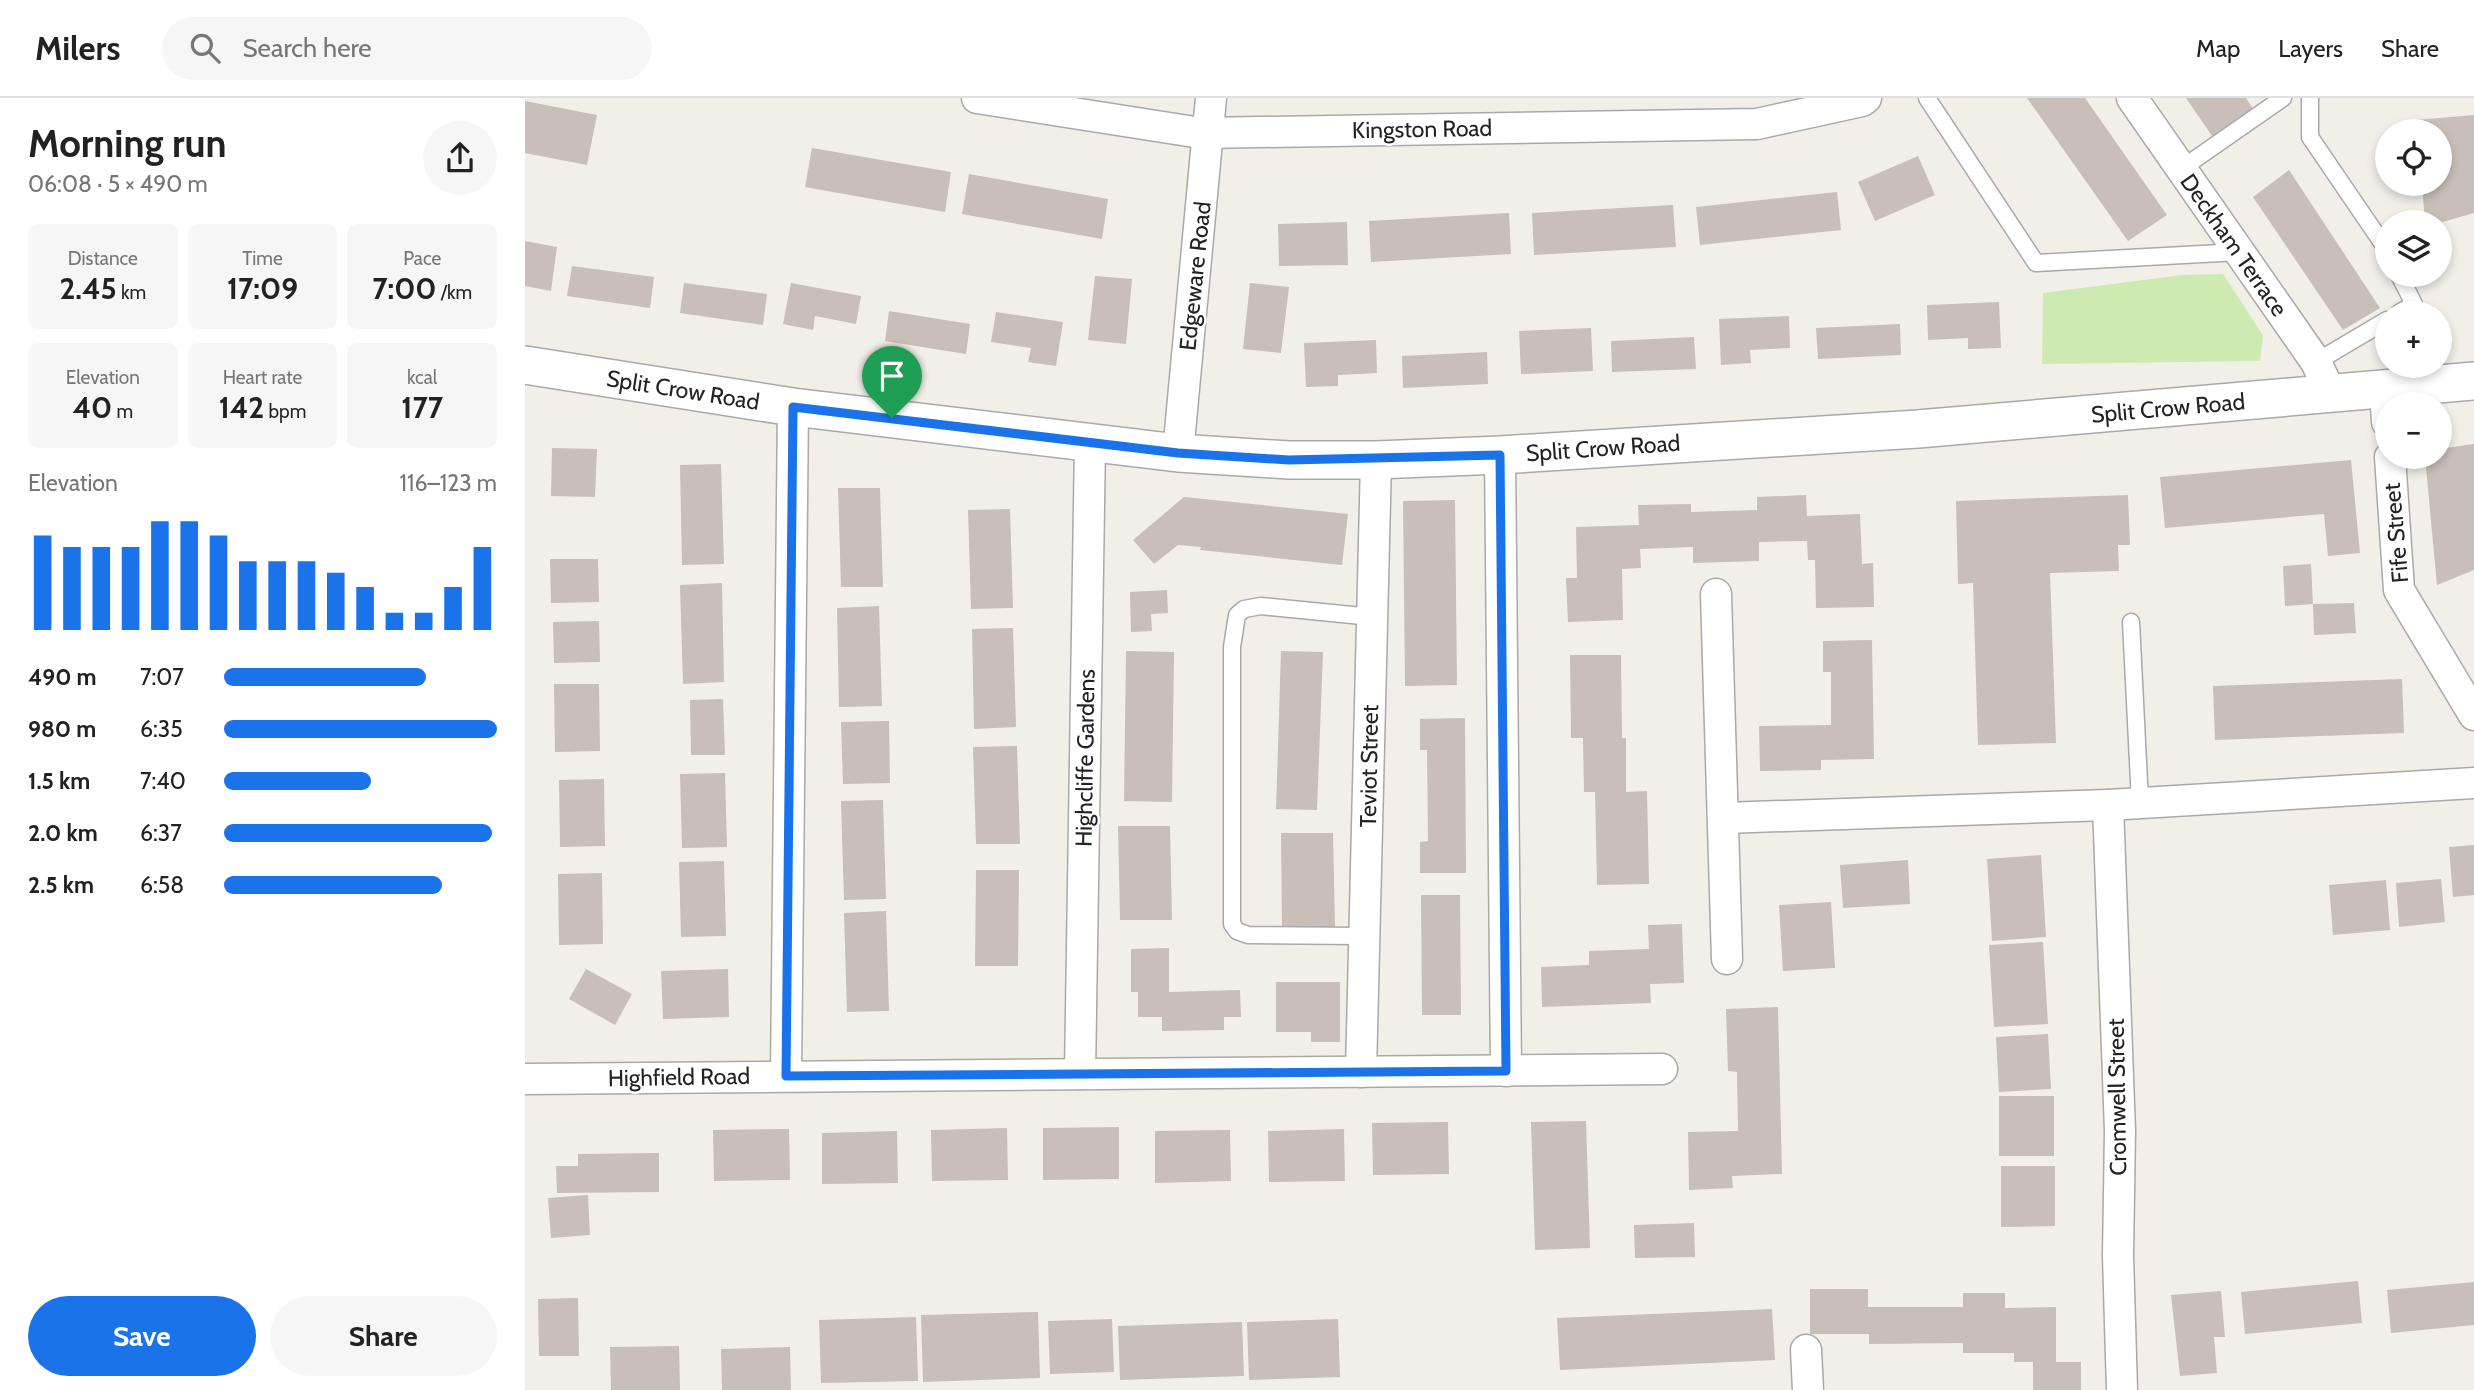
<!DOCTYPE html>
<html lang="en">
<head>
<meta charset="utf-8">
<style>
  body { margin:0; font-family:Cabin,sans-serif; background:#f6f6f6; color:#222; height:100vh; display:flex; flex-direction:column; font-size:26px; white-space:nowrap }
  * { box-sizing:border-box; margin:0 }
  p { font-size:23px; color:#767676 }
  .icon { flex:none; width:38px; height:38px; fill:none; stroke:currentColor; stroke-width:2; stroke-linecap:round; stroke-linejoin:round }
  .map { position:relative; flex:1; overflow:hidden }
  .details { display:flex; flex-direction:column; background:#fff; width:525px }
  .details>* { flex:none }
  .tools { position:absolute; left:1850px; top:21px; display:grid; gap:14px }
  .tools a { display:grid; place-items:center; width:77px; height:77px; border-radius:50%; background:#fff; box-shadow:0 4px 10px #0003; font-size:35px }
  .pin { position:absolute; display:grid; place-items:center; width:60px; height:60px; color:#fff; margin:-72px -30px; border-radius:50% 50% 50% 0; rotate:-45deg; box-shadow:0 0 7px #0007 }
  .pin .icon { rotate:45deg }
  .round { display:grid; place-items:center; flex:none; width:74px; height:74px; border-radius:37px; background:#f6f6f6 }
  .overview { display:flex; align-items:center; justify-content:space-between; height:119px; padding:0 28px }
  h1 { font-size:38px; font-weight:700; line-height:52px }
  .figures { display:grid; grid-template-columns:repeat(3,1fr); gap:10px; height:119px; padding:7px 28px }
  .figures div { display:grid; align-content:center; border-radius:10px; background:#f6f6f6; text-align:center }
  .figures b { font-size:30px; font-weight:700 }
  .figures small { font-size:19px; font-weight:400 }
  .figures p { font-size:19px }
  .chart { height:196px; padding:14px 28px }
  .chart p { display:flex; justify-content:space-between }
  .chart svg { width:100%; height:126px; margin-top:7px; stroke:#1a73e8; stroke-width:6 }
  .cta { display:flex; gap:14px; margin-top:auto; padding:14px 28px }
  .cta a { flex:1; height:80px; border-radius:42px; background:#1a73e8; color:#fff; font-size:28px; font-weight:700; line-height:80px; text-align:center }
  .cta a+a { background:#f6f6f6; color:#222 }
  ul { padding:0 28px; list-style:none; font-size:23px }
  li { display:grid; grid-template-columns:112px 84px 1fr; align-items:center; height:52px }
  li i { height:18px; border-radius:9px; background:#1a73e8 }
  header { display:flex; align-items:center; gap:42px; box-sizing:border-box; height:98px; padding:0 35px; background:#fff; border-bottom:2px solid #e0e0e0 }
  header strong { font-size:33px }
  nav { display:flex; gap:38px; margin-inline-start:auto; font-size:24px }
  .search { width:490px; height:63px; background:#f6f6f6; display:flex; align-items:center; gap:18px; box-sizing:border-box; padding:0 24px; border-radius:38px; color:#767676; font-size:26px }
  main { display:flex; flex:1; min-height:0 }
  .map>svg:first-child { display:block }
</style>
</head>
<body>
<header>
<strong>Milers</strong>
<div class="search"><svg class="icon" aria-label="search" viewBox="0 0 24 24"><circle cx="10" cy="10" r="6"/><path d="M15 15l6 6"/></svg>Search here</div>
<nav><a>Map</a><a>Layers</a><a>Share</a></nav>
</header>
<main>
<section class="details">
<div class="overview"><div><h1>Morning run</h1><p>06:08 · 5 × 490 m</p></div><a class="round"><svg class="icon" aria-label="share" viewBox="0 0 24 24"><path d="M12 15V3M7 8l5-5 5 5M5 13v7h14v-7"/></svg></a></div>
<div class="figures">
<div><p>Distance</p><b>2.45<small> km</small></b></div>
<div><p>Time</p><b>17:09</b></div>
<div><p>Pace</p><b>7:00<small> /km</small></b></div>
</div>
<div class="figures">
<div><p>Elevation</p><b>40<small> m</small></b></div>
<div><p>Heart rate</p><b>142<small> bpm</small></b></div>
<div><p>kcal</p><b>177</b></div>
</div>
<div class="chart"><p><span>Elevation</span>116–123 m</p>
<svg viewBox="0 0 160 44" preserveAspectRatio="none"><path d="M5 44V11M15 44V15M25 44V15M35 44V15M45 44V6M55 44V6M65 44V11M75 44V20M85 44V20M95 44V20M105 44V24M115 44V29M125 44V38M135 44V38M145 44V29M155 44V15"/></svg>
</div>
<ul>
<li><b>490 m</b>7:07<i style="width:74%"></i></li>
<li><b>980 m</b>6:35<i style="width:100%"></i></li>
<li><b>1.5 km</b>7:40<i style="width:54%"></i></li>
<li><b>2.0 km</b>6:37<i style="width:98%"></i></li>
<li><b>2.5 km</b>6:58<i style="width:80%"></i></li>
</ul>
<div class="cta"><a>Save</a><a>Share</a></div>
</section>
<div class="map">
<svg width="1949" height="1292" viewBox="0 0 1949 1292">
  <rect width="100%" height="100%" fill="#f2efe9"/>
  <polygon fill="#cdebb0" points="1698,176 1738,237 1735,263 1517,266 1518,195 1657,177"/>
  <g fill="#c7bfb8">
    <polygon points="1502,0 1560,0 1642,117 1603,143"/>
    <polygon points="1661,0 1721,0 1728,11 1687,38"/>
    <polygon points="0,3 72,17 62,67 0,55"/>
    <polygon points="1949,17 1949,115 1914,125 1900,124 1897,86 1914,86 1914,33 1892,33 1891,22"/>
    <polygon points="287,50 426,74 420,114 280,89"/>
    <polygon points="1393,58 1410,97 1350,123 1333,84"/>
    <polygon points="1764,72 1855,210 1818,232 1728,99"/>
    <polygon points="444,76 583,101 577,141 437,116"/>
    <polygon points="1312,94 1316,132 1175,147 1171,109"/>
    <polygon points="1148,107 1151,149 1009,157 1007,115"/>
    <polygon points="984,115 986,156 846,164 844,123"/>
    <polygon points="822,124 823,167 754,168 753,126"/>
    <polygon points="0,143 32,149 26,193 0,188"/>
    <polygon points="47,168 129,179 125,210 42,198"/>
    <polygon points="570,178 607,181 601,246 563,242"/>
    <polygon points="159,185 242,196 238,227 155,215"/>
    <polygon points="266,185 336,198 331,226 290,218 288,232 258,226"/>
    <polygon points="725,185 764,189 756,255 718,251"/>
    <polygon points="1474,204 1476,250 1443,251 1443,240 1403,242 1402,207"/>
    <polygon points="364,213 445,226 441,256 360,243"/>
    <polygon points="471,214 538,224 531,268 503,264 506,250 466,244"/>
    <polygon points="1264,218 1265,250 1225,252 1226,265 1196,267 1194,221"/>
    <polygon points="1375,226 1376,257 1293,261 1291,230"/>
    <polygon points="1066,230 1068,273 996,276 994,233"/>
    <polygon points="1169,239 1171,271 1087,274 1086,243"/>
    <polygon points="851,242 852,275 813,277 813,288 781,289 779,245"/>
    <polygon points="962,254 963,286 878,290 877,258"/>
    <polygon points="1949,346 1949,472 1912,487 1900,359 1914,359 1914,351"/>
    <polygon points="27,350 72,351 70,399 26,398"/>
    <polygon points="1826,362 1835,455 1803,458 1799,416 1640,430 1635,379"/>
    <polygon points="196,366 199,466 157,467 155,367"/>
    <polygon points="313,390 355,390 358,489 316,489"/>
    <polygon points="1281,397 1282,418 1335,416 1337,466 1348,465 1349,509 1291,510 1290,462 1283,462 1282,443 1234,444 1234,463 1168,465 1168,449 1115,451 1116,470 1097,471 1098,522 1043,524 1041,480 1052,480 1051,429 1114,427 1113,407 1166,406 1166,414 1232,412 1232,399"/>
    <polygon points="1603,397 1605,447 1593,447 1594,473 1525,475 1531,645 1453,647 1448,485 1433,486 1431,403"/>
    <polygon points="659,399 823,416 817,467 675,452 676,449 653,447 629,466 608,442"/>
    <polygon points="930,402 932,587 880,588 878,403"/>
    <polygon points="485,411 488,510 446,511 443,412"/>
    <polygon points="25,461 73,461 74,504 26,505"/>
    <polygon points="1786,466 1788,506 1829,505 1831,535 1789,537 1788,506 1760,508 1758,468"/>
    <polygon points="197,485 199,584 158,586 155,487"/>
    <polygon points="642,492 643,515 626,516 627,533 606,534 605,494"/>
    <polygon points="354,508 357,608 314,609 312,510"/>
    <polygon points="74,523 75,564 29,565 28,524"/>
    <polygon points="488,530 491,629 449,631 447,531"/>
    <polygon points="1347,542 1349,661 1296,662 1296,672 1235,673 1234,628 1306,627 1306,574 1298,574 1298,543"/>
    <polygon points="601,553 649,554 647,704 599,703"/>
    <polygon points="756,553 798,554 792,712 751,711"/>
    <polygon points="1045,557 1096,557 1097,640 1101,640 1101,694 1122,693 1124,786 1072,787 1070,694 1059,694 1058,640 1046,640"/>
    <polygon points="1877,581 1879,635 1690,642 1688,588"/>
    <polygon points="29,586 74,586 75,653 30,654"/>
    <polygon points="198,601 200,657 166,657 165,602"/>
    <polygon points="940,620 941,775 895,775 895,744 903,743 902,652 895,652 895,621"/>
    <polygon points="364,623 365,685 318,686 316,624"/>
    <polygon points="492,648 495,746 451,746 448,649"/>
    <polygon points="200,675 202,749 157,750 155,676"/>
    <polygon points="79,681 80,748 35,749 34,682"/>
    <polygon points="358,702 361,801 319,802 316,703"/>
    <polygon points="593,728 645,728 647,822 595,822"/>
    <polygon points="756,735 808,735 810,829 757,830"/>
    <polygon points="1949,747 1949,797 1928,799 1924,749"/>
    <polygon points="1516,757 1521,839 1467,843 1462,761"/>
    <polygon points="1383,762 1385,806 1318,810 1315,767"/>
    <polygon points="199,763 201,838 156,839 154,764"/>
    <polygon points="451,772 494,772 493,868 450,868"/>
    <polygon points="77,775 78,846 34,847 33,776"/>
    <polygon points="1916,781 1920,824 1874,829 1871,785"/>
    <polygon points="1861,782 1865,832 1808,837 1804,787"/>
    <polygon points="896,797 935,797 936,917 897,917"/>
    <polygon points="1306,804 1310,870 1258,873 1254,807"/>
    <polygon points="361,813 364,913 322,914 319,815"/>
    <polygon points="1157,826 1159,885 1125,886 1126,905 1017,909 1016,869 1064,867 1064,853 1124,851 1123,827"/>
    <polygon points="1518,844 1523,926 1469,929 1464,847"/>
    <polygon points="644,850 644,894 715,892 716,919 699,919 699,932 637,933 637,919 613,919 613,894 606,894 606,851"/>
    <polygon points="61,871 107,896 90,927 44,901"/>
    <polygon points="203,871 204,919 138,921 136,873"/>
    <polygon points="751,884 815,884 815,944 786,944 786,934 751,934"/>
    <polygon points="1253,909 1257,1076 1207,1078 1208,1090 1164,1092 1163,1034 1213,1033 1212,974 1203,973 1201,911"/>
    <polygon points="1523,936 1526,991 1474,994 1471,939"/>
    <rect x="1474" y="998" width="55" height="60"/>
    <polygon points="1061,1023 1065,1150 1010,1152 1006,1024"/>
    <polygon points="923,1024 924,1076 848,1077 847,1025"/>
    <polygon points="594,1029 594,1081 518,1082 518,1030"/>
    <polygon points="482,1030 483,1082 407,1083 406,1032"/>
    <polygon points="264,1031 265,1082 189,1083 188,1032"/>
    <polygon points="819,1031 820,1083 744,1084 743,1033"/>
    <polygon points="705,1032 706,1083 630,1085 630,1033"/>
    <polygon points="372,1033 373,1085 297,1086 297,1035"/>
    <polygon points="134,1055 134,1094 32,1095 31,1068 53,1068 53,1056"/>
    <polygon points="1476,1068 1530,1068 1530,1128 1476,1129"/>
    <polygon points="63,1097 65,1137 26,1140 23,1100"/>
    <polygon points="1169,1125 1170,1159 1110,1160 1109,1127"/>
    <polygon points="1833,1183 1837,1225 1720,1236 1716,1194"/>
    <polygon points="1949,1184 1949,1227 1866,1235 1862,1192"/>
    <polygon points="1285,1191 1343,1191 1343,1209 1438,1209 1438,1195 1480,1195 1480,1210 1531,1209 1531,1264 1556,1264 1556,1292 1508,1292 1508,1264 1489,1264 1489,1255 1438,1255 1438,1245 1344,1246 1344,1236 1285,1236"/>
    <polygon points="1696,1193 1700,1239 1689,1239 1692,1275 1655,1278 1646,1197"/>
    <polygon points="53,1200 54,1258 14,1258 13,1201"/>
    <polygon points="1247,1211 1250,1262 1035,1272 1032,1220"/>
    <polygon points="513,1214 515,1280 398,1284 396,1217"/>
    <polygon points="391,1219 393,1283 296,1285 294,1222"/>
    <polygon points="587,1221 589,1274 525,1276 523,1223"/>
    <polygon points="813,1221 815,1279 724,1282 722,1224"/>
    <polygon points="717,1224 719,1278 595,1282 593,1228"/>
    <polygon points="154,1248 155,1292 86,1292 85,1249"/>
    <polygon points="265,1249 266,1292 197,1292 196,1251"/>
  </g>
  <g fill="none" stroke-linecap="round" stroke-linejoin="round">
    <g stroke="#a9a9a9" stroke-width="19">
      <g id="service">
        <polyline points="1402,0 1511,165 1714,154"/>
        <polyline points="1785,0 1785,39 1862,152"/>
        <polyline points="1656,71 1758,0"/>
        <polyline points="1874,215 1889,206 1874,177"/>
        <polyline points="1791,264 1862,222"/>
        <polyline points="1606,524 1615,704"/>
        <polyline points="839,838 723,837 712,833 707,826 707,549 712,517 719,511 736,508 847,519"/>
      </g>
    </g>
    <g stroke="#a9a9a9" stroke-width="33">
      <g id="minor">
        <polyline points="452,0 676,35 1232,26 1337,3 1341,0"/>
        <polyline points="1607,0 1791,264 1806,296"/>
        <polyline points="1860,292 1862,324"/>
        <polyline points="653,355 686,0"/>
        <polyline points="975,357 981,973"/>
        <polyline points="1865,359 1874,492 1949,617"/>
        <polyline points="1191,496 1202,861"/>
        <polyline points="1583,707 1595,1033 1593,1158 1597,1292"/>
        <polyline points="1199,720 1583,707 1949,685"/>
        <polyline points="836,974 851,362"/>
        <polyline points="555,976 565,344"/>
        <polyline points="261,978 268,309"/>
        <polyline points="0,981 1137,971"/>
        <polyline points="1281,1252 1283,1292"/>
      </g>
    </g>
    <g stroke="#a9a9a9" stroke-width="40">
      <polyline id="tertiary" points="0,267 268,309 653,355 764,362 851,362 975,357 1393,331 1949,283"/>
    </g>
    <use href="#service" stroke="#fff" stroke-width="16"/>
    <use href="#minor" stroke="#fff" stroke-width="30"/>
    <use href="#tertiary" stroke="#fff" stroke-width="37"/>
  </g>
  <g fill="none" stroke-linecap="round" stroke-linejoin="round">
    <g stroke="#fff" stroke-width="14">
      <polygon id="route" points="268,309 653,355 764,362 975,357 981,973 261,978"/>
    </g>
    <use href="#route" stroke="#1a73e8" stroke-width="9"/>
  </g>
  <g text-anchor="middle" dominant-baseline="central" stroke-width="5" stroke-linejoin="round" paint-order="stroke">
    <g font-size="23" fill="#222" stroke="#fff">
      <text transform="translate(897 31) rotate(-1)">Kingston Road</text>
      <text transform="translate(1709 147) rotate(55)">Deckham Terrace</text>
      <text transform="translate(670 178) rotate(-84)">Edgeware Road</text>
      <text transform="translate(158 292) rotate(9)">Split Crow Road</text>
      <text transform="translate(1643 310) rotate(-5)">Split Crow Road</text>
      <text transform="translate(1078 350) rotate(-4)">Split Crow Road</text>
      <text transform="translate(1871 435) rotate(-95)">Fife Street</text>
      <text transform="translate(560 660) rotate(-89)">Highcliffe Gardens</text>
      <text transform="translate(844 668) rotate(-89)">Teviot Street</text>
      <text transform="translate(154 979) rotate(-1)">Highfield Road</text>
      <text transform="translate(1592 999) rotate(-91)">Cromwell Street</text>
    </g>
  </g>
</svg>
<div class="tools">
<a><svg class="icon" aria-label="locate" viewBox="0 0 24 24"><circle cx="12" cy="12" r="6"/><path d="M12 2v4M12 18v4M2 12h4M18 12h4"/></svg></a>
<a><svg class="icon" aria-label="layers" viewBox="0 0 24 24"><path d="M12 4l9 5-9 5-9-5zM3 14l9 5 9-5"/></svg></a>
<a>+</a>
<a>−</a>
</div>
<div class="pin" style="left:367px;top:320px;background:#1e9e55"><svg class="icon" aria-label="arrive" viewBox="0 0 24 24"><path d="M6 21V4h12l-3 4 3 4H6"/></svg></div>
</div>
</main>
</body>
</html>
